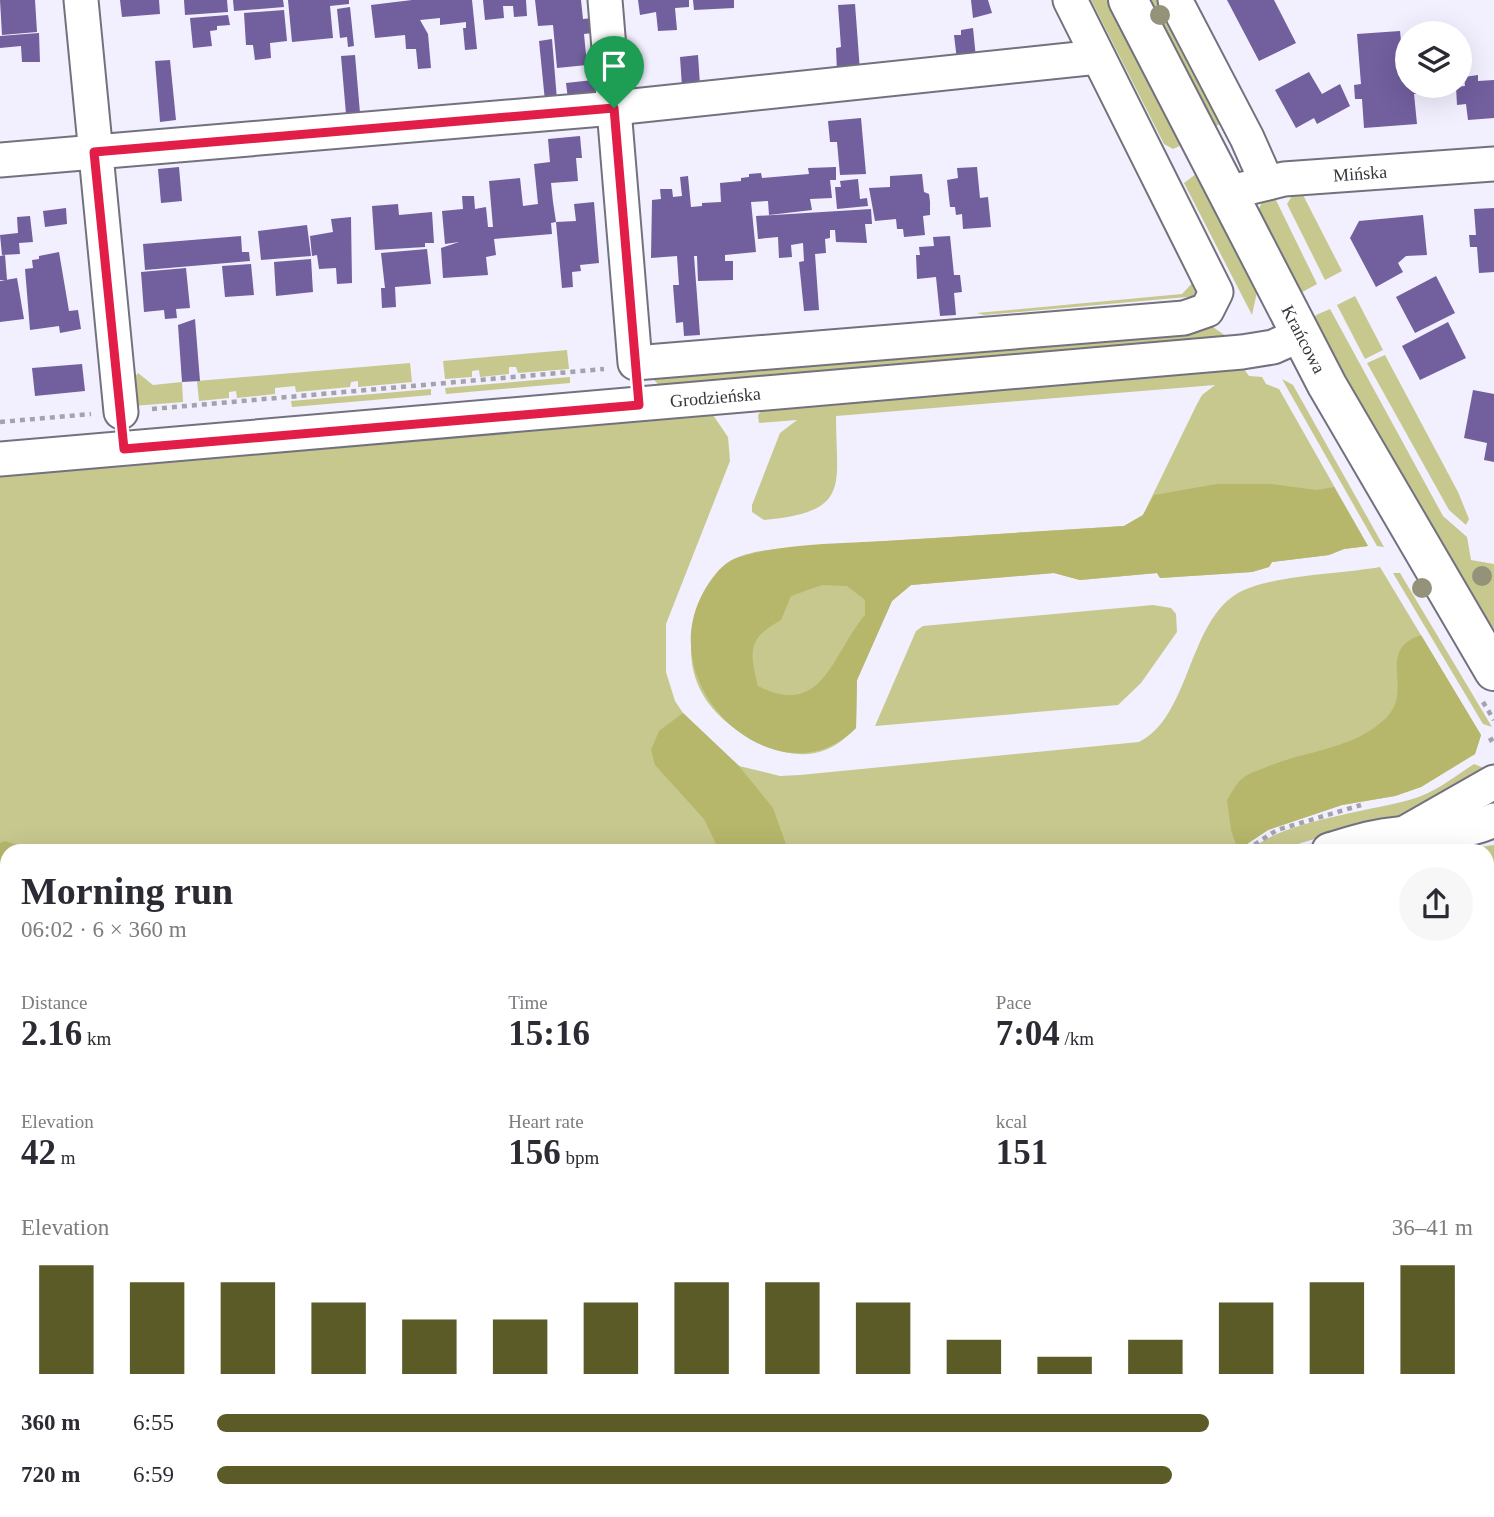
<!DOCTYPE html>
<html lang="en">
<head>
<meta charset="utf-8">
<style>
  body { margin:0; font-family:"Times New Roman",serif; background:#f7f7f7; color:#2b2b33; height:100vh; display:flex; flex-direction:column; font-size:26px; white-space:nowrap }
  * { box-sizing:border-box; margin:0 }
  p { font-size:23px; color:#7c7c81 }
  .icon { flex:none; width:38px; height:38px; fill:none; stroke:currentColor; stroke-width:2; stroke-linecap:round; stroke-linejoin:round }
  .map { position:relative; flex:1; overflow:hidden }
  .drawer { position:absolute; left:0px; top:844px; width:1494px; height:674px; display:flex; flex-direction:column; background:#fff; border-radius:21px 21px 0 0; box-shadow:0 7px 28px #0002 }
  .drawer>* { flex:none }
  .fabs { position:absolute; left:1395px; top:21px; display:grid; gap:14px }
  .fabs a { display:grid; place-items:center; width:77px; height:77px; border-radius:50%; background:#fff; box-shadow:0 7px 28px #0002; font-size:35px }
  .pin { position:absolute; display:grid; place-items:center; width:60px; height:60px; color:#fff; margin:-72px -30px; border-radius:50% 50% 50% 0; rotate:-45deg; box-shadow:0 0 7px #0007 }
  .pin .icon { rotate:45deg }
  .round { display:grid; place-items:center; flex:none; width:74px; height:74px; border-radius:37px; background:#f7f7f7 }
  .head { display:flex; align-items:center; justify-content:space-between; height:119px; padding:0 21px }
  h1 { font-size:38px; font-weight:600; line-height:52px }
  .figures { display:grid; grid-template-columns:repeat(3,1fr); gap:10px; height:119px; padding:7px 21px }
  .figures div { display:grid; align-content:center }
  .figures b { font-size:35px; font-weight:600 }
  .figures small { font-size:19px; font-weight:400 }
  .figures p { font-size:19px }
  .chart { height:196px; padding:14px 21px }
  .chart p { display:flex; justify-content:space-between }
  .chart svg { width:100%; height:126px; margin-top:7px; stroke:#5b5b28; stroke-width:6 }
  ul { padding:0 21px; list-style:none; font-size:23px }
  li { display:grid; grid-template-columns:112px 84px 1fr; align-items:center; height:52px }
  li i { height:18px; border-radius:9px; background:#5b5b28 }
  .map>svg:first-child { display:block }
</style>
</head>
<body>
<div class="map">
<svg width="1494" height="1517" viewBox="0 0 1494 1517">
  <rect width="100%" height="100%" fill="#f2effe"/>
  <g fill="#c6c88e">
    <polygon points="1091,0 1113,0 1186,143 1173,149 1164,144"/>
    <polygon points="1144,0 1164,0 1226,121 1210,129"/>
    <polygon points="1200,171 1257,292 1252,315 1184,183"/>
    <polygon points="1273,194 1317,284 1295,296 1257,213 1262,202"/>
    <polygon points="1303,195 1342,271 1325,280 1287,204 1292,196"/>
    <polygon points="1198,277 1198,296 984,315 977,313 1182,294"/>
    <polygon points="1355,296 1383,350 1365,359 1337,305"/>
    <polygon points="1330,309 1443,516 1467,537 1471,560 1494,564 1494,628 1485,621 1310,324 1316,315"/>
    <polygon points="1210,325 1226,336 660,386 654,380 659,376"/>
    <polygon points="567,350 569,369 518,373 516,367 509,367 509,374 480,377 479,370 472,371 472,377 445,379 443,361"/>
    <polygon points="1385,355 1458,492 1469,519 1466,525 1449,510 1367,363"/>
    <polygon points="410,363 412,382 358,387 358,381 351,382 350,387 296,392 295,386 275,388 275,394 237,398 236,391 229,392 229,398 199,401 197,381"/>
    <path d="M1244 369 1249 376 1262 377 1266 384 1279 389 1368 546 1344 549 1329 555 1272 562 1269 567 1252 572 1160 578 1157 573 1080 580 1054 573 911 585 892 601 857 680 856 728C844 740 831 750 815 753 776 761 720 727 702 693 685 662 689 625 705 595 711 583 718 568 730 561 753 548 784 549 809 546L1124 526 1143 515 1196 406 1202 395 1215 385 836 416C836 486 852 512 764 520L752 512V505L780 433 797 420 759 423 758 415 762 410Z"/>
    <polygon points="138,373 153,385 182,382 183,402 133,406 125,390"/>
    <polygon points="570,377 570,383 446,394 445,388"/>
    <polygon points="1282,379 1293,385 1384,547 1377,546"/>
    <polygon points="431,389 431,395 292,407 291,401"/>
    <path d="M713 415 728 437 730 461 666 624V672L675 701 683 713 739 766 780 776 800 775 1139 742C1190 717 1188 622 1238 593 1270 575 1342 574 1380 567L1481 735 1475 754 1421 787 1395 796 1342 805 1268 830 1238 850H7V968L0 964V476Z"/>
    <polygon points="1393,573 1400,573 1492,727 1483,724"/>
    <polygon points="1153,605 1171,608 1176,614 1177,632 1141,683 1118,705 875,726 916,631 923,626"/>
    <path d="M1474 764 1484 768 1422 813 1349 828 1279 850H1251C1279 822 1370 811 1409 800 1433 794 1454 777 1474 764Z"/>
    <polygon points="1494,845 1494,1517 216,1517 220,1510 1488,1510 1488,850 1379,850 1467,849"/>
    <polygon points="0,1096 7,1100 7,1510 194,1510 190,1517 0,1517"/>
  </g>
  <g fill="#b6b76b" fill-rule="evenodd">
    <path d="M1217 484H1271L1317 490 1334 487 1368 546 1344 549 1329 555 1272 562 1269 567 1252 572 1160 578 1157 573 1080 580 1054 573 911 585 892 601 857 680 856 728C776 810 629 673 719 570 727 562 736 557 747 555 790 543 839 544 884 541 964 536 1044 531 1124 526L1143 515 1154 495ZM822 585 847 586 865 600V615C833 652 823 720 758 686 749 651 748 638 781 620L791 596Z"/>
    <path d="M1421 635 1481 735 1475 754 1421 787 1395 796 1342 805 1268 830 1238 850 1231 830 1227 800C1232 793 1236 783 1243 778 1247 774 1256 771 1262 769 1303 750 1351 751 1385 719 1416 690 1374 651 1421 635Z"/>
    <polygon points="683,713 739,766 773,808 788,850 719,850 704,819 655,765 651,750 659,731"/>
    <polygon points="5,841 32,850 7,850 7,951 0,947 0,843"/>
  </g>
  <g fill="#715f9e">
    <polygon points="0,0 35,0 37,32 2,35"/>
    <polygon points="120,0 159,0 160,14 122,17"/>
    <polygon points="184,0 227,0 228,12 185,15"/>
    <polygon points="233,0 283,0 284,7 234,11"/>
    <polygon points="288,0 349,0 349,4 330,6 333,38 292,42"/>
    <polygon points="412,0 472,0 477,49 465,50 463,28 466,28 466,22 440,25 440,18 420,20 428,34 431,68 418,69 416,49 406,49 405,35 375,38 371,5"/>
    <polygon points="483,0 526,0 527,16 514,17 513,6 503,6 504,18 485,20"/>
    <polygon points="535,0 581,0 583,19 592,18 593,33 584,34 587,65 557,68 553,25 538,26"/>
    <polygon points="638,0 689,0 689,7 675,8 677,30 658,31 656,12 640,15"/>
    <polygon points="693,0 734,0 734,8 694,10"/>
    <polygon points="971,0 988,0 992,13 973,18"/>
    <polygon points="1227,0 1274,0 1296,43 1259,61"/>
    <polygon points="855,4 860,71 837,72 836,48 841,47 838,5"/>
    <polygon points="350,7 354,46 348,47 347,37 340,38 337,9"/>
    <polygon points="284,10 287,41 270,43 271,58 255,60 253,45 246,45 244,13"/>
    <polygon points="228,15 230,25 217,26 217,30 210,31 212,46 193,48 190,18"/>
    <polygon points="973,28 976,58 957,60 954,35 961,35 961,30"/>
    <polygon points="1400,31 1401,41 1407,41 1407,86 1420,86 1421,93 1414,94 1417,124 1364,128 1362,99 1355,99 1354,85 1361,84 1357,34"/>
    <polygon points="39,33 40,62 22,62 21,46 0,48 0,36"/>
    <polygon points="552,39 557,100 545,101 539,41"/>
    <polygon points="355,55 360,113 346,114 341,56"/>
    <polygon points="698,55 700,85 682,87 680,57"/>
    <polygon points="170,60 176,120 160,122 155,61"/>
    <polygon points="1309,72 1322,94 1340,84 1350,106 1317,124 1314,118 1296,128 1275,90"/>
    <polygon points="1478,75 1478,81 1494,80 1494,118 1468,120 1466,104 1457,105 1456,87 1465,86 1464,77"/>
    <polygon points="593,80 595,97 568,99 566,83"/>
    <polygon points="861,118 866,174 840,175 837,142 830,142 828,121"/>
    <polygon points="580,136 582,158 576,158 578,181 551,183 553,202 556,222 576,221 574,204 594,202 599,263 580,265 581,271 572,272 573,287 562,288 556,222 551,223 552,234 494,239 496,255 486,257 488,275 443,278 441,248 459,242 445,244 442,211 463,209 462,196 474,196 475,209 486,207 488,227 493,227 489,181 520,178 523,206 538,204 534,164 550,162 548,139"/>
    <polygon points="179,167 182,201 161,203 158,169"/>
    <polygon points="836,167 836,180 830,180 832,198 810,199 812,210 769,215 768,201 751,202 756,252 725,255 725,261 733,261 733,280 698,281 697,256 694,256 700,335 684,336 683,322 676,323 673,285 679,285 677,256 651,258 652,200 661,199 660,189 672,189 673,197 682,196 680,177 688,176 691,207 702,206 702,203 721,202 720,183 741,181 741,178 749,177 749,174 761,173 762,178 809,174 808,168"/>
    <polygon points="977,167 980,198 988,197 991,227 963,229 962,214 956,215 955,207 950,207 947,180 958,178 957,168"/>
    <polygon points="922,174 924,192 929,194 930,202 930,215 923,216 925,235 904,237 903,229 897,229 896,219 875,221 869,188 890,187 890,176"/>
    <polygon points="858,179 860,199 867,198 868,206 837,209 835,187 841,187 840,181"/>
    <polygon points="398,204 399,215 432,212 434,243 425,243 425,247 375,250 372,206"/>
    <polygon points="66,208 67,224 45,227 43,211"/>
    <polygon points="1494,208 1494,272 1479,273 1477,247 1470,247 1469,235 1476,235 1474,209"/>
    <polygon points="871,209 872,224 865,224 867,243 836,242 835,230 830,230 830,238 825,239 826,253 815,254 819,310 804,311 799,262 804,261 803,243 791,245 792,257 779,258 778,237 758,239 756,216"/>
    <polygon points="1423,215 1427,255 1406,256 1398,263 1403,272 1376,287 1350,238 1359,221"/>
    <polygon points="30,216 33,242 19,243 20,254 2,255 0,235 18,233 17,217"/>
    <polygon points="351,217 352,283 337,284 336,268 319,269 317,255 312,256 310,236 333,232 331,219"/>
    <polygon points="307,225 311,256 261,260 258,231"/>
    <polygon points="241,236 242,252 249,252 250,261 145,270 143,244"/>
    <polygon points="950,236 954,275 960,275 962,292 954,293 956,315 940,316 936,277 917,279 916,255 920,255 919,247 934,246 933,237"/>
    <polygon points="427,249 431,284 395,287 396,307 382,308 381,288 385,288 381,253"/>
    <polygon points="59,252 69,311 78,310 81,329 60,333 59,326 30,330 25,269 33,268 32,260 39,259 39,256"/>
    <polygon points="5,255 7,280 0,280 0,256"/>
    <polygon points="311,259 313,292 276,296 274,262"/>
    <polygon points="251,264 254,295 225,297 222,266"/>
    <polygon points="186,268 190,308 176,309 177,318 165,319 164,310 144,312 141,272"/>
    <polygon points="1436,276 1455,313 1415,333 1396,297"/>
    <polygon points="17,278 24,319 0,322 0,281"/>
    <polygon points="195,319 200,381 182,382 178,325"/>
    <polygon points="1448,322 1466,358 1420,380 1402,346"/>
    <polygon points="82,364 85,391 35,396 32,368"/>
    <polygon points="1473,390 1494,394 1494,462 1484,460 1487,443 1464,438"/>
    <polygon points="1493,1468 1494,1517 1478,1517 1480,1510 1488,1510 1488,1487"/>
    <polygon points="1307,1510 1394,1510 1392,1517 1305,1517"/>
  </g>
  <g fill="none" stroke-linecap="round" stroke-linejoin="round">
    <g stroke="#74717e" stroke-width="21">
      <g id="lane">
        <polyline points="1493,1254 1494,1285"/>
        <polyline points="1488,1351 1494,1338"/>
        <polyline points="1488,1433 1494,1435"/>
        <polyline points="1000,1510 1004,1517"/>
        <polyline points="1121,1510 1143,1517"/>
        <polyline points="1037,1517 1040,1510"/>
        <polyline points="1438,1517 1440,1510"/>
      </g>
    </g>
    <g stroke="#74717e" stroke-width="37">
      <g id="street">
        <polyline points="81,0 121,412"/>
        <polyline points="605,0 635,363 1184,318 1207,310 1216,292 1070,0"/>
        <polyline points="1175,0 1247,138 1267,183"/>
        <polyline points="0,160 614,108 1098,57"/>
        <path id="s1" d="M1227 193 1284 179 1494 164"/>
        <path id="s2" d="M0 459 1242 352 1273 347 1300 335"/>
        <polyline points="1408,831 1494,782"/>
        <path d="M1329 850C1353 843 1373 836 1398 834 1433 830 1461 836 1494 820"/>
        <polyline points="0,1066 7,1070"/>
      </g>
    </g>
    <g stroke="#74717e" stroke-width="42">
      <g id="secondary">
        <path id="s3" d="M1128 0 1327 385 1494 671"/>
      </g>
    </g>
    <g stroke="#a4a2ad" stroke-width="4.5" stroke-dasharray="5 5" stroke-linecap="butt">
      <polyline points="152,409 604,369"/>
      <polyline points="0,422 91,414"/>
      <polyline points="1483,702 1494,720"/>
      <polyline points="1489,741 1494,738"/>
      <polyline points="1246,850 1277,830 1361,805"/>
      <polyline points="0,1025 7,1028"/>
      <polyline points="203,1517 207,1510"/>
    </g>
    <use href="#lane" stroke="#fff" stroke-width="18"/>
    <use href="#street" stroke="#fff" stroke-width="33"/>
    <use href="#secondary" stroke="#fff" stroke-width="38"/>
    <g stroke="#787780" stroke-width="5" stroke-dasharray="10 5" stroke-linecap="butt">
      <polyline points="0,981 7,985"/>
      <polyline points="0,1002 7,1005"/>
      <polyline points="1488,1179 1494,1184"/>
    </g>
  </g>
  <g fill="#949379">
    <circle cx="1160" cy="15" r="10"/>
    <circle cx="1482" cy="576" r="10"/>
    <circle cx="1422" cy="588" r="10"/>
  </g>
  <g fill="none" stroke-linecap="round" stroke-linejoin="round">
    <g stroke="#fff" stroke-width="14">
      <polygon id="route" points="614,108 639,405 124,449 94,152"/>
    </g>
    <use href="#route" stroke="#e11d48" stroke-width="9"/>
  </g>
  <g text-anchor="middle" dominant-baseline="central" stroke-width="7" stroke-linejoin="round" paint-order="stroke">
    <g font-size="18" fill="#36353b" stroke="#fff">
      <text stroke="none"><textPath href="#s1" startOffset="135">Mińska</textPath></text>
      <text stroke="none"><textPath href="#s3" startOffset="382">Krańcowa</textPath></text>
      <text stroke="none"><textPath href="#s2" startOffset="718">Grodzieńska</textPath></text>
    </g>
  </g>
</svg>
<div class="fabs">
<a><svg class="icon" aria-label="layers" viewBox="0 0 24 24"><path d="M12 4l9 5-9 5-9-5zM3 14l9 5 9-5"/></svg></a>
</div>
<div class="pin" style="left:614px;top:108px;background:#1e9e55"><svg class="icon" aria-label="arrive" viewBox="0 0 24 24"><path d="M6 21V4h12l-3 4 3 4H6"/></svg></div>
<section class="drawer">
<div class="head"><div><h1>Morning run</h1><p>06:02 · 6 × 360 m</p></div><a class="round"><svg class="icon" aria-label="share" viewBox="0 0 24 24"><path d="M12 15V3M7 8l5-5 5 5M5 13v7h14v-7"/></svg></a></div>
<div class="figures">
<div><p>Distance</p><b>2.16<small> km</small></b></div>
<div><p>Time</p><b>15:16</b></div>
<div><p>Pace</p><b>7:04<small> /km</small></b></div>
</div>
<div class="figures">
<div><p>Elevation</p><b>42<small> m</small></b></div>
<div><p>Heart rate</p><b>156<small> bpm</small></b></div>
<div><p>kcal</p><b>151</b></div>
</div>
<div class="chart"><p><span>Elevation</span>36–41 m</p>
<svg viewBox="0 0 160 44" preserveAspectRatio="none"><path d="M5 44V6M15 44V12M25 44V12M35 44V19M45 44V25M55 44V25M65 44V19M75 44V12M85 44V12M95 44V19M105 44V32M115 44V38M125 44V32M135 44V19M145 44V12M155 44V6"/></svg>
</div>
<ul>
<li><b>360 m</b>6:55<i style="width:79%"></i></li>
<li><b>720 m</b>6:59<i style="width:76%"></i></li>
</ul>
</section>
</div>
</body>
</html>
